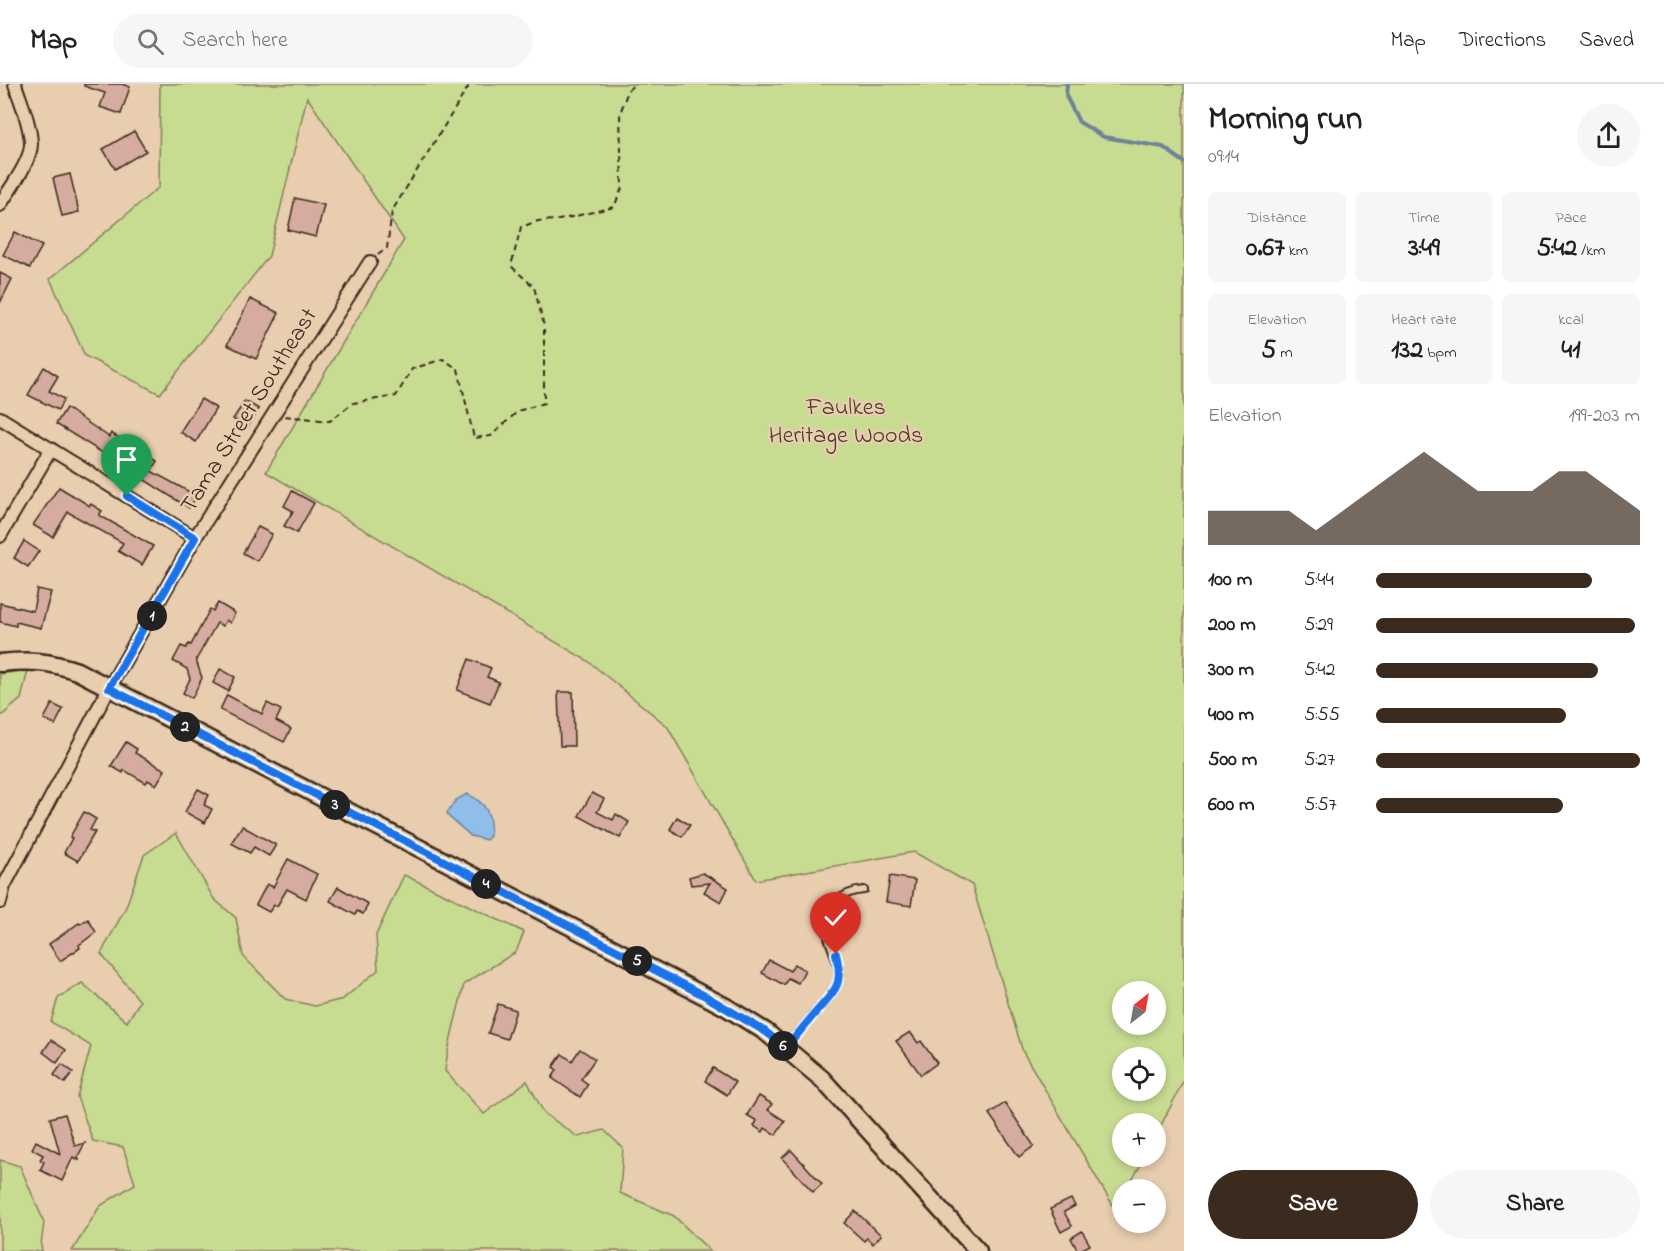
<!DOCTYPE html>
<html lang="en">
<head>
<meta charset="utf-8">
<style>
  body { margin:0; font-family:"Indie Flower",sans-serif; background:#f6f6f6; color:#202124; height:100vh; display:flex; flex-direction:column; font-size:22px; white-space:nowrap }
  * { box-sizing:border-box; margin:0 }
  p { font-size:20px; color:#757577 }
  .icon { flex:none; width:33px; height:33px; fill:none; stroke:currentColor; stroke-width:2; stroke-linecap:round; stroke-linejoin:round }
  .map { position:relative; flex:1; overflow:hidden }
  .sheet { display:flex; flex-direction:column; background:#fff; width:480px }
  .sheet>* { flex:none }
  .needle { width:39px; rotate:31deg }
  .buttons { position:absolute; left:1112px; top:897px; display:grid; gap:12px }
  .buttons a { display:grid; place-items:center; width:54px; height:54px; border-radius:50%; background:#fff; box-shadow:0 3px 9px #0003; font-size:30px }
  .pin { position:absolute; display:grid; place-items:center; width:51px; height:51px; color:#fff; margin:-62px -26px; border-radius:50% 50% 50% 0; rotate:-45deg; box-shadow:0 0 6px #0007 }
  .pin .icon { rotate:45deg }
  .km { position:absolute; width:30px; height:30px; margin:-15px; border-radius:50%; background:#222; color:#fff; font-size:16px; line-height:30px; text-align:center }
  .round { display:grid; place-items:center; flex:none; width:63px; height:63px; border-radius:32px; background:#f6f6f6 }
  .headline { display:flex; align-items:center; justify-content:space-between; height:102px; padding:0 24px }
  h1 { font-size:33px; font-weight:700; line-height:45px }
  .figures { display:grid; grid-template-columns:repeat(3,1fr); gap:9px; height:102px; padding:6px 24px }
  .figures div { display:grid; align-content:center; border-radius:9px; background:#f6f6f6; text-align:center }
  .figures b { font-size:26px; font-weight:700 }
  .figures small { font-size:16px; font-weight:400 }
  .figures p { font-size:16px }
  .chart { height:168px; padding:12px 24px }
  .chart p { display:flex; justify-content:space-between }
  .chart svg { width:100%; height:108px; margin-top:6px; fill:#3b2a1e; opacity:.7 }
  .action { display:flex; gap:12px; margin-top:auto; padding:12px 24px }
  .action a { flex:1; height:69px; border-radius:36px; background:#3b2a1e; color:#fff; font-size:24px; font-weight:700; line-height:69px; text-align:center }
  .action a+a { background:#f6f6f6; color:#202124 }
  ul { padding:0 24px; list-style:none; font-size:20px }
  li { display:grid; grid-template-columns:96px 72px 1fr; align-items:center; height:45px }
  li i { height:15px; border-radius:8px; background:#3b2a1e }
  header { display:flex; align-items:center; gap:36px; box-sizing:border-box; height:84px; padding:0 30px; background:#fff; border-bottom:2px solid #e0e0e0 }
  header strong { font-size:28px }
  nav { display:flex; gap:33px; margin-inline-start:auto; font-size:21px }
  .search { width:420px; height:54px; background:#f6f6f6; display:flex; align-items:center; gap:15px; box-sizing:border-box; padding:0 21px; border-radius:33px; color:#757577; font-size:22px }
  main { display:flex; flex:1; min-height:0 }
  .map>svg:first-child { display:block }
</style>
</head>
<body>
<header>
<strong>Map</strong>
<div class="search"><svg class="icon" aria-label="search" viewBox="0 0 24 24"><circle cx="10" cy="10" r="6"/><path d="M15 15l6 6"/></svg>Search here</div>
<nav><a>Map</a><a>Directions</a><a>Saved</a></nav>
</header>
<main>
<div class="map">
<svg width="1184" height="1167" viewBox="0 0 1184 1167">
  <rect width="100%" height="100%" fill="#e8cdaf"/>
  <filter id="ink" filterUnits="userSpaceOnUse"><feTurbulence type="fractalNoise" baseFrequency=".0167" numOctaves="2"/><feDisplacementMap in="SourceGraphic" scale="12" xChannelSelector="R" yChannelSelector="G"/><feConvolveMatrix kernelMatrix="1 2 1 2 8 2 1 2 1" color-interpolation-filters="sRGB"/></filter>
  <g filter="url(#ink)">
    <g fill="#c7db91" stroke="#818258" stroke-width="1.5" fill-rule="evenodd">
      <path d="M160 0H1184V996L1155 1053V1040H1122V1072L1145 1073 1127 1105 1122 1106V1116L1116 1127 1023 968 972 801 914 768 756 796 667 642 588 577 266 388 404 156 307 13 269 172 160 310 85 272 50 195 159 103ZM1122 908H1155V940H1122ZM1122 974H1155V1006H1122Z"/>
      <polygon points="28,586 21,615 0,633 0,590"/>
      <path d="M176 749 214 815 236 834 243 872 285 915 315 922 343 915 378 886 376 851 404 791 524 848 516 868 464 900C458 929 448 957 445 987L484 1030 527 997 544 1029 578 1053 604 1046 623 1064 620 1109 674 1132 710 1167H72L100 1122 135 1100 123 1063 93 1057 77 1013 91 962 51 938 58 914 82 899 127 938 140 917 101 870 126 823 144 771Z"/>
      <polygon points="0,1076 20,1082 44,1138 41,1161 42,1167 0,1167"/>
    </g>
    <path fill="#8ebee9" stroke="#6d8398" stroke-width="1.5" d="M467 710C487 719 492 731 490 752L486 756 471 752 449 733 447 729 456 716Z"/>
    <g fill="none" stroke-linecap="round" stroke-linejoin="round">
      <polyline stroke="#6d8398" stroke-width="4" points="1067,0 1066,12 1079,38 1104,53 1163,63 1184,78"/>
    </g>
    <g fill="#d6aca1" stroke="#3b2a1e" stroke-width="1.5">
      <polygon points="84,0 122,0 130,3 121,30 100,23 105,9 84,2"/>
      <polygon points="134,47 146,67 115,85 103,65"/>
      <polygon points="70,90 79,128 62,132 53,94"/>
      <polygon points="295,114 324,121 316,153 288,146"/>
      <polygon points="15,148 42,162 30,184 3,171"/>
      <polygon points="0,189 12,195 0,219"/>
      <polygon points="250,215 279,229 256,275 227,261"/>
      <polygon points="44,283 58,292 49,307 64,315 58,326 28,311"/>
      <polygon points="201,315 216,324 196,358 180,348"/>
      <polygon points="245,317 259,325 247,344 233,335"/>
      <polygon points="66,324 109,353 111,349 157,377 151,387 197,412 189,424 132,388 135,382 117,371 114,376 56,340"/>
      <polygon points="59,403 90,422 91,420 102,427 99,431 153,462 142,481 118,467 123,459 68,428 53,453 33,441"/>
      <polygon points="292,407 314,419 297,449 284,442 293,427 284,422"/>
      <polygon points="258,443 272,450 257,477 243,469"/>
      <polygon points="24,457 39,467 28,483 14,474"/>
      <polygon points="37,505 51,508 41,544 16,538 16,542 0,538 0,519 33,527"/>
      <polygon points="218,519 235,529 230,539 226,536 223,542 217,539 196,576 202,594 192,614 183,609 190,595 187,585 173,577 181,562 186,564 189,560 191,561 210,525 213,527"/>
      <polygon points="469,575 491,584 487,593 499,598 490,619 457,606"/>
      <polygon points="220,585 235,593 228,607 213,599"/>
      <polygon points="558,608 573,608 574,662 560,662"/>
      <polygon points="227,611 262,630 267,619 281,626 276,637 291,645 284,658 220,626"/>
      <polygon points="52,620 63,625 55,641 44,635"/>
      <polygon points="126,658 137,665 135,669 165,686 156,701 148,696 146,699 124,686 123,689 111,682"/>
      <polygon points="198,705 209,711 204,721 212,725 205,739 185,728"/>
      <polygon points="592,709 604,715 597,728 613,736 616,730 629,738 620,754 579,732"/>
      <polygon points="84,728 96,735 90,746 95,748 78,777 64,769 72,754 70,753"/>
      <polygon points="677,733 690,741 682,753 670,745"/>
      <polygon points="242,742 276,761 269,772 254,763 250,769 231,759"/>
      <polygon points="288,775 317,790 306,815 287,805 277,822 274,821 269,828 256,821 267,800 273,803"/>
      <polygon points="703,789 728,804 721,818 704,808 710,799 691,801 689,793"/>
      <polygon points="890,792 915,796 911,822 886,818"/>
      <polygon points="338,803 368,820 363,830 357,827 355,831 330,817"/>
      <polygon points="88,835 96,848 79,861 80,864 60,877 49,860 79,839 80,840"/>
      <polygon points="769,876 790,887 794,880 805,886 798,899 788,894 784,901 762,889"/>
      <polygon points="498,920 516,926 507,955 488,949"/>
      <polygon points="910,948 918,959 921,957 937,979 921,991 896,957"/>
      <polygon points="51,956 66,966 57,979 43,968"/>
      <polygon points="580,965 595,975 581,995 588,1000 580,1013 552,994 557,986 553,983 562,970 572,977"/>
      <polygon points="62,980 73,988 65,999 54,991"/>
      <polygon points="713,984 735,998 727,1011 705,997"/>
      <polygon points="759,1012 772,1020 768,1026 785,1037 776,1051 765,1044 763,1048 754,1042 757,1037 747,1031"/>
      <polygon points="1005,1019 1034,1062 1019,1073 989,1030"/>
      <polygon points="65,1030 75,1062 85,1059 78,1072 79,1076 73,1073 62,1097 40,1086 44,1078 40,1076 43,1071 32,1065 36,1057 60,1070 50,1034"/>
      <polygon points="791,1066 822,1100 813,1108 782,1074"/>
      <polygon points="1071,1115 1075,1122 1064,1128 1072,1142 1061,1148 1050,1125"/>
      <polygon points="855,1127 881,1151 873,1160 867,1154 864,1157 844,1139"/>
      <polygon points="1082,1147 1090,1161 1078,1167 1071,1154"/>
    </g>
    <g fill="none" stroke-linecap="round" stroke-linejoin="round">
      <g stroke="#3b2a1e" stroke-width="10">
        <path id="lane" d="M787 962C797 950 807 938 817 926 825 918 833 912 837 901 847 874 808 842 835 818 844 810 852 807 864 806"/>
      </g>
      <g stroke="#3b2a1e" stroke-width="16">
        <g id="street">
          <path d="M0 121C9 106 32 76 31 59 30 39 21 19 15 0"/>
          <polyline points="0,334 195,454"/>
          <polyline points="0,452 51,365"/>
          <polyline points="0,818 4,802 109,604 195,454 370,178"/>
        </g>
      </g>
      <g stroke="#3b2a1e" stroke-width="21">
        <path id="secondary" d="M0 579C29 576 49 577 77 587L726 923 766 948 822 995 978 1167"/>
      </g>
      <g stroke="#3b2a1e" stroke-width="2" stroke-dasharray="6 4.5" stroke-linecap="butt">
        <polyline points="378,171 387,164 392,127 470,0"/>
        <polyline points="285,332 330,337 353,319 396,312 412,285 443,275 458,285 474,354 491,352 518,327 544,319 544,242 534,203 511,182 521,143 538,137 559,136 614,123 622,104 620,30 628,6 635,0"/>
      </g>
      <use href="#lane" stroke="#e8cdaf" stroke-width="6"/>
      <use href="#street" stroke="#e8cdaf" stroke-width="12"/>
      <use href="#secondary" stroke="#e8cdaf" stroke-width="16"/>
    </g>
  </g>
  <g fill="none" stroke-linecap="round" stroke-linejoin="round" filter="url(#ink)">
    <g stroke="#fff" stroke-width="12">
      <path id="route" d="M127 412 195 454 109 604 707 913 766 948 786 964C796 952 806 940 816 928 835 906 844 902 836 870"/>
    </g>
    <use href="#route" stroke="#1a73e8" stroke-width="8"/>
  </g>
  <g text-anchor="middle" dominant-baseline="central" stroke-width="5" stroke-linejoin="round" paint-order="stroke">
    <g font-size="24" fill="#493c2a" stroke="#e8cdaf">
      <text x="846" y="324">Faulkes<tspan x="846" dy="28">Heritage Woods</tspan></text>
    </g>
    <g font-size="24" fill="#3b2a1e" stroke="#e8cdaf">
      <text transform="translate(250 327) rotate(-58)">Tama Street Southeast</text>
    </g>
  </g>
</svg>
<div class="buttons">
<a><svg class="needle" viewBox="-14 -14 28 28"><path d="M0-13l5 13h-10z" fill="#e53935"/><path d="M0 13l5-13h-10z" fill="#757577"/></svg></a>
<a><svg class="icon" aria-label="locate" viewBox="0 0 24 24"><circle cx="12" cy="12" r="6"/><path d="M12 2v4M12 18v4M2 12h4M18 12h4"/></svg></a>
<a>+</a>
<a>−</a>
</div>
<div class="pin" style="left:127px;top:412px;background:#1e9e55"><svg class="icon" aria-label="arrive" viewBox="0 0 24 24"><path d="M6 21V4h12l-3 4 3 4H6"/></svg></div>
<div class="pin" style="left:836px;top:870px;background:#d93025"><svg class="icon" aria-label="check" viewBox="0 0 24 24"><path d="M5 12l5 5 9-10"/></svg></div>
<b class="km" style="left:152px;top:532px">1</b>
<b class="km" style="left:185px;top:643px">2</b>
<b class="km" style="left:335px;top:721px">3</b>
<b class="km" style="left:486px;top:800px">4</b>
<b class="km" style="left:637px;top:877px">5</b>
<b class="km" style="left:783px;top:962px">6</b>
</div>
<section class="sheet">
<div class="headline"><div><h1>Morning run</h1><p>09:14</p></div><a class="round"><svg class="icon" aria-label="share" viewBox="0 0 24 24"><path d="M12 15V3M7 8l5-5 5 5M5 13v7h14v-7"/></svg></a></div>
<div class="figures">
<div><p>Distance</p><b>0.67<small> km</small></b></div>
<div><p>Time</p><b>3:49</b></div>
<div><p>Pace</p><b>5:42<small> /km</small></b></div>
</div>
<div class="figures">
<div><p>Elevation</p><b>5<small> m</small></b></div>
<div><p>Heart rate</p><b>132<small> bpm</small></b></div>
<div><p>kcal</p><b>41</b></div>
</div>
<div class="chart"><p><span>Elevation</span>199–203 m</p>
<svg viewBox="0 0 160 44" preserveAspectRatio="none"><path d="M0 44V30L10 30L20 30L30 30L40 38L50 30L60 22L70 14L80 6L90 14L100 22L110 22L120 22L130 14L140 14L150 22L160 30V44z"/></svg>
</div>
<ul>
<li><b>100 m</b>5:44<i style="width:82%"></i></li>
<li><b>200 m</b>5:29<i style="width:98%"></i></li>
<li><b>300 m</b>5:42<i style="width:84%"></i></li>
<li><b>400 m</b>5:55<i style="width:72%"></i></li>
<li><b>500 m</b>5:27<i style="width:100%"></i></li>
<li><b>600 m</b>5:57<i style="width:71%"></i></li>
</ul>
<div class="action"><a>Save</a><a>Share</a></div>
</section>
</main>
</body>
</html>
